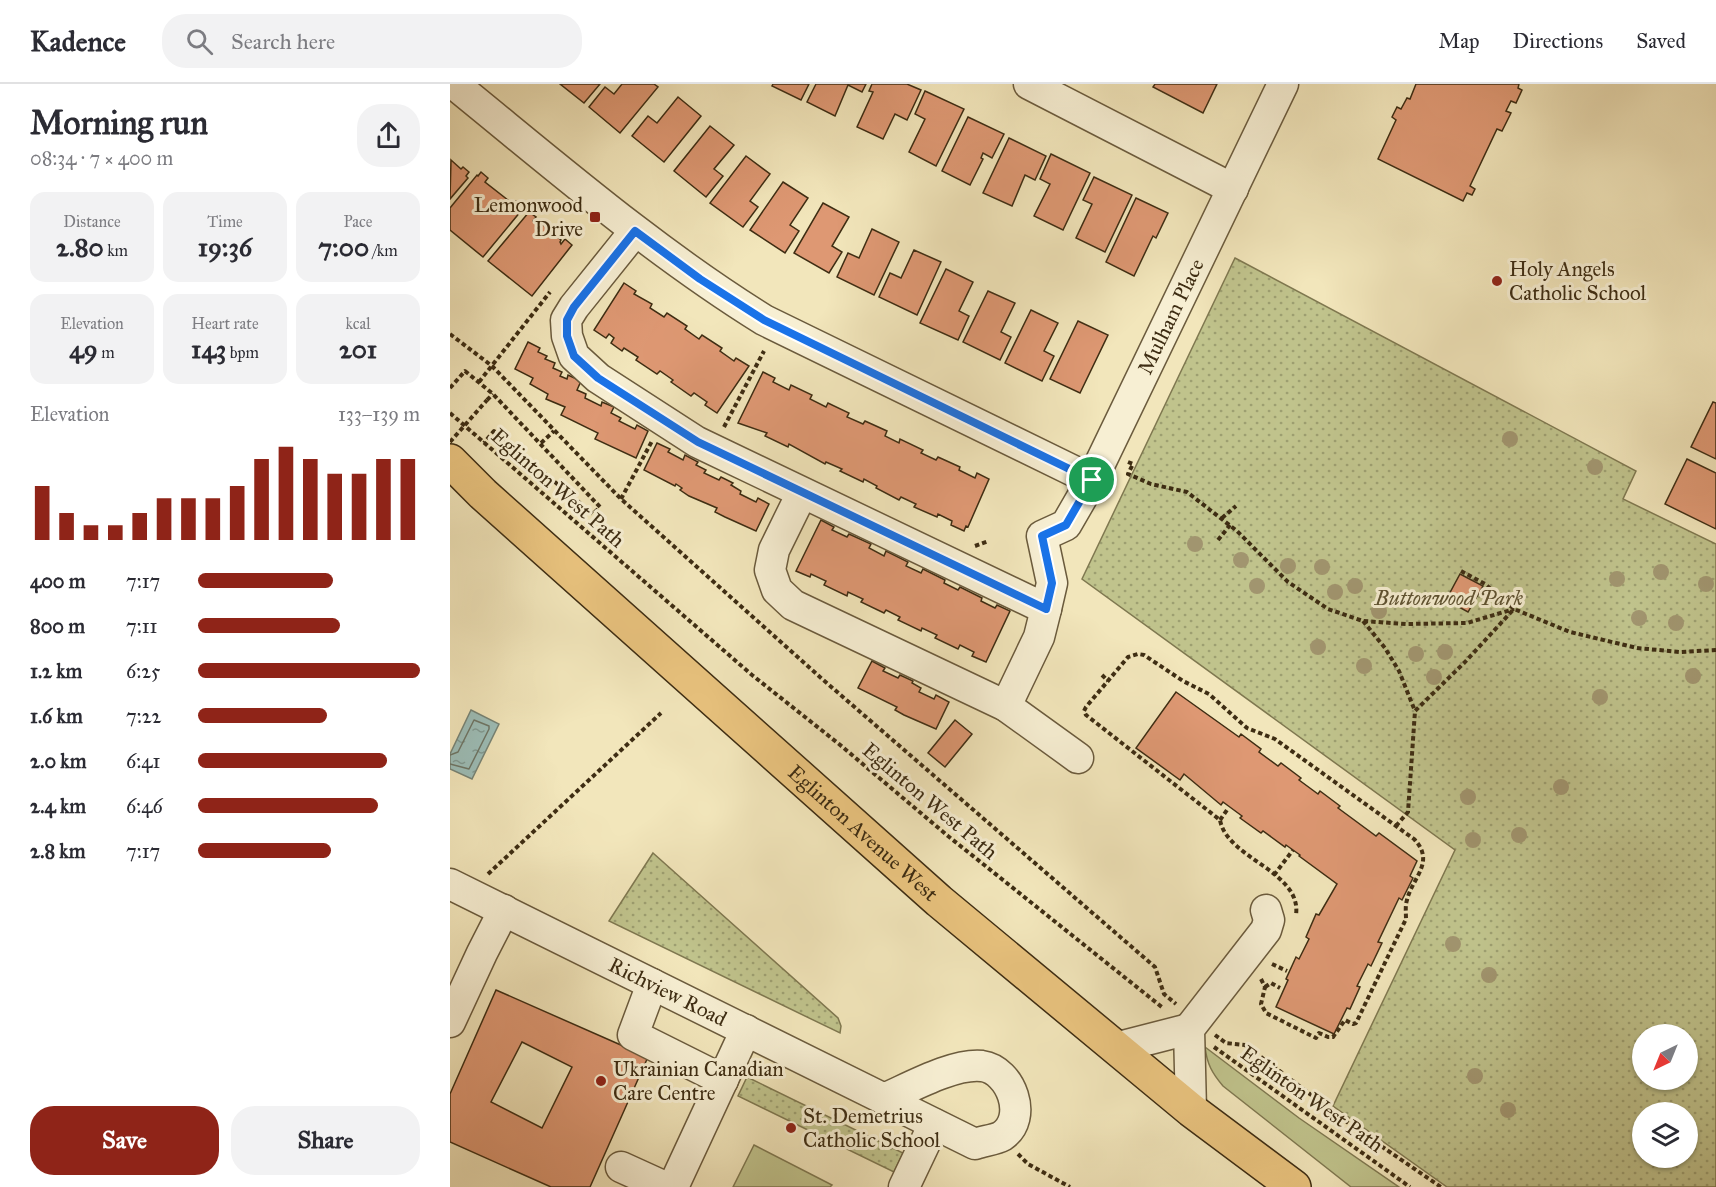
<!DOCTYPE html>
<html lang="en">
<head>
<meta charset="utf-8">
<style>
  body { margin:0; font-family:"IM FELL Great Primer",serif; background:#f2f2f3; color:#2b2b33; height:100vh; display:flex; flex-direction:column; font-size:22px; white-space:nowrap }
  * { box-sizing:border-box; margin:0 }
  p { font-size:20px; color:#7c7c81 }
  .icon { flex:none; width:33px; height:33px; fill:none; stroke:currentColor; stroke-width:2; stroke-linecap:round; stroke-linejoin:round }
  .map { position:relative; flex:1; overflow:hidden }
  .details { display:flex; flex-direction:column; background:#fff; width:450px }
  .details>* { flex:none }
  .needle { width:39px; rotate:223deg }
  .controls { position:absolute; left:1182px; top:940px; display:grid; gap:12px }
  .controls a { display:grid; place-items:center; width:66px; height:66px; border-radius:50%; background:#fff; box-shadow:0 2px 4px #0004; font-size:30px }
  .pin { position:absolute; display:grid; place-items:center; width:51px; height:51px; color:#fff; margin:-26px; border:3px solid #fff; border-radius:50%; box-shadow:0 2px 6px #0007 }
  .round { display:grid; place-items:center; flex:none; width:63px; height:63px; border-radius:24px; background:#f2f2f3 }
  .headline { display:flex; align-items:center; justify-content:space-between; height:102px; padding:0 30px }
  h1 { font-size:33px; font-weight:700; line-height:45px }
  .stats { display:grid; grid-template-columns:repeat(3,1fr); gap:9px; height:102px; padding:6px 30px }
  .stats div { display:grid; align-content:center; border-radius:15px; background:#f2f2f3; text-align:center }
  .stats b { font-size:26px; font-weight:700 }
  .stats small { font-size:16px; font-weight:400 }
  .stats p { font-size:16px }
  .chart { height:168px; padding:12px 30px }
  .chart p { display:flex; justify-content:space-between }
  .chart svg { width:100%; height:108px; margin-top:6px; stroke:#8f2418; stroke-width:6 }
  .action { display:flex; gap:12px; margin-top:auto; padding:12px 30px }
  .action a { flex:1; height:69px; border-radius:24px; background:#8f2418; color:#fff; font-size:24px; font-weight:700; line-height:69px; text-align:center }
  .action a+a { background:#f2f2f3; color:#2b2b33 }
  ul { padding:0 30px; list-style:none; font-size:20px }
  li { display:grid; grid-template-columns:96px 72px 1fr; align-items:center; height:45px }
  li i { height:15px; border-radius:8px; background:#8f2418 }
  header { display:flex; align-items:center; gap:36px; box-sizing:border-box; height:84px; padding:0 30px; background:#fff; border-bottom:2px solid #e1e1e2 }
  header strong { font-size:28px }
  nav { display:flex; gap:33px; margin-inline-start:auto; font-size:21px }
  .search { width:420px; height:54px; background:#f2f2f3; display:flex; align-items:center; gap:15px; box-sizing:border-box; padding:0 21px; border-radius:24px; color:#7c7c81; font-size:22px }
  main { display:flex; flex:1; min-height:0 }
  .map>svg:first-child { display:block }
</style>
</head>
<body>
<header>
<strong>Kadence</strong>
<div class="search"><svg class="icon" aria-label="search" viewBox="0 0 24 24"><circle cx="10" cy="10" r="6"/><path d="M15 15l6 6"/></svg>Search here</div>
<nav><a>Map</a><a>Directions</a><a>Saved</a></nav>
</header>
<main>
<section class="details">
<div class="headline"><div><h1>Morning run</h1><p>08:34 · 7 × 400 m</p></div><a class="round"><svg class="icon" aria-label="share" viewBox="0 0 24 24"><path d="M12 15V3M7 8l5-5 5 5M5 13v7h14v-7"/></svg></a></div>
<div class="stats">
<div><p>Distance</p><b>2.80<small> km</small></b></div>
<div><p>Time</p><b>19:36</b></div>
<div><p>Pace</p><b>7:00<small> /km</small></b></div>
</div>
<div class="stats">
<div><p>Elevation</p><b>49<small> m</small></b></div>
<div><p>Heart rate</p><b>143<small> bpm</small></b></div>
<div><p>kcal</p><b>201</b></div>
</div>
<div class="chart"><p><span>Elevation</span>133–139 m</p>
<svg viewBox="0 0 160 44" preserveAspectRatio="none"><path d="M5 44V22M15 44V33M25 44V38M35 44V38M45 44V33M55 44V27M65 44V27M75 44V27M85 44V22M95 44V11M105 44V6M115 44V11M125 44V17M135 44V17M145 44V11M155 44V11"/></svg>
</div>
<ul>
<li><b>400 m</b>7:17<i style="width:61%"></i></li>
<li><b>800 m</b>7:11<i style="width:64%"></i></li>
<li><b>1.2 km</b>6:25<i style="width:100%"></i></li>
<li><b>1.6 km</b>7:22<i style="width:58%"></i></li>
<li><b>2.0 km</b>6:41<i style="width:85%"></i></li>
<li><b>2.4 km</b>6:46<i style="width:81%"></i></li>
<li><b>2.8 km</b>7:17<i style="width:60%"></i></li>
</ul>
<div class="action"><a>Save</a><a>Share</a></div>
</section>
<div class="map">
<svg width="1266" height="1103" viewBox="0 0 1266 1103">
  <defs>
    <pattern id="park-dots" width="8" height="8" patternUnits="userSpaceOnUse" patternTransform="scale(1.5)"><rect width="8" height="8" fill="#c0c38c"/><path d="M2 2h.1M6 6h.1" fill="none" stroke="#9d9f71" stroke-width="1.8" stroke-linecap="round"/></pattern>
    <pattern id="water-ripples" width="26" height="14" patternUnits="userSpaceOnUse" patternTransform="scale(1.5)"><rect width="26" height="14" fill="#9dbeb8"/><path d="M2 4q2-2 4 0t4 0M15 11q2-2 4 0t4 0" fill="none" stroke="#819b94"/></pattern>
  </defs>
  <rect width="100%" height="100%" fill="#f2e6bb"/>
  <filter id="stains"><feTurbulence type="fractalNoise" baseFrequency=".00333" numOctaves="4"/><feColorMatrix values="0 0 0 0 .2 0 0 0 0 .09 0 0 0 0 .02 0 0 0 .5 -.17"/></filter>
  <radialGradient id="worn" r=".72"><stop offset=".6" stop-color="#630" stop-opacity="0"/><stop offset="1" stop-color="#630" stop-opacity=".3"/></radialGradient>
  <g fill="#c0c38c" stroke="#7f7850" stroke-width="1.5">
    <path d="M755 963 849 1034 949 1103H901L773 1002C762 989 757 980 755 963Z"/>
    <polygon points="304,1061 382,1101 380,1103 283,1103"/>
  </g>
  <g fill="url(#park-dots)" stroke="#7f7850" stroke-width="1.5" fill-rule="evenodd">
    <path d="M785 174 1186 387 1173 415 1266 460V1103H997L883 1022 1005 766 632 495ZM1192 951H1238V996H1192ZM1192 1029H1238V1074H1192Z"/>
    <polygon points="203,769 388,934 391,942 390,949 159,837"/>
    <polygon points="297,993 453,1069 444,1088 288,1012"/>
  </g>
  <polygon fill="url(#water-ripples)" stroke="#778476" stroke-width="1.5" points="21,626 49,640 22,695 0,685 0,670"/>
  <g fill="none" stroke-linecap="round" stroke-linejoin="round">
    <polyline stroke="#6e7666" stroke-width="1.5" points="0,671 8,668 24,636 39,642 39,645 19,685 0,680"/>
  </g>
  <g fill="#de9873" stroke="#3e2d13" stroke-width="1.5" fill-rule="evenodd">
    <polygon points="110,0 150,0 134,19"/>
    <polygon points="172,0 204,0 208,3 170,49 139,23 155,3 164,10"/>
    <polygon points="323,0 359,0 351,16 322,2"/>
    <polygon points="366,0 416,0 412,8 398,1 385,32 357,18"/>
    <polygon points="422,0 457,0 471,6 457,36 445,30 433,55 407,43 423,8 419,7"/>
    <polygon points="705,0 767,0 753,29 703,3"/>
    <polygon points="966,0 1069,0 1068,4 1072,6 1066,19 1061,17 1056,27 1061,29 1052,47 1047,45 1020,102 1025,105 1022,111 1017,109 1013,117 928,75 946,36 942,33 947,23 951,25 957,14 960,15"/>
    <polygon points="475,7 514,25 486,82 459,68 475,35 465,30"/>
    <polygon points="228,13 251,32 214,78 182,52 198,32 207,39"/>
    <polygon points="518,33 554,50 542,74 533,69 531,74 533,75 520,101 492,87"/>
    <polygon points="260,42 284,61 264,85 273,92 256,113 224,87"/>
    <polygon points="559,54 596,72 585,96 575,91 562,122 533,109"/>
    <polygon points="601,70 640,89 613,146 584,132 600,100 590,95"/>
    <polygon points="296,72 320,90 300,117 308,123 293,143 260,119"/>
    <polygon points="1,76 11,85 13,83 19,88 16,92 18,94 0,115"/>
    <polygon points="31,88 38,94 35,98 63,120 66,117 72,122 69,126 71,127 33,173 0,146 0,124 27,91 28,92"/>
    <polygon points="644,93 682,111 655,168 626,154 642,120 633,116"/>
    <polygon points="333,98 358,114 340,141 349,147 335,169 300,146"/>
    <polygon points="686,114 718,129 706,154 703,152 684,192 656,178"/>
    <polygon points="373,119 399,133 382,162 392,168 379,189 344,169"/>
    <polygon points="79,128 86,133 83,137 85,139 87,136 98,145 96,147 98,149 100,147 111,156 110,158 111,160 115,155 122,161 82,212 38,177"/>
    <polygon points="422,145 449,158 424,211 387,193 398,169 409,174"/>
    <polygon points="464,166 491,178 467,231 429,213 440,189 451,194"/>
    <polygon points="496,185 523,198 509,227 519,232 508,256 470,239"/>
    <polygon points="174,199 186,207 184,210 202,220 200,224 214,233 217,229 237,242 235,245 249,255 252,251 272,264 270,267 284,277 286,274 299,282 267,329 255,321 257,318 244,309 241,312 221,298 223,296 210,287 207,290 186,276 188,273 174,264 172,267 161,259 164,254 159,250 156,254 144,246"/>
    <polygon points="538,207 565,219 551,248 561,253 550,276 513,258"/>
    <polygon points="581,226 608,239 594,267 604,272 592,297 555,279"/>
    <polygon points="628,237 658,251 630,309 600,295"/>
    <polygon points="78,258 90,264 88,268 97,272 95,275 105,279 103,284 112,288 110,292 117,295 118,291 131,297 127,306 136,310 135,314 151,322 152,318 164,323 161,329 171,334 169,337 185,345 187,341 198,347 186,374 145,355 148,349 111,331 115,323 96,315 98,310 80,300 83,294 65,285"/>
    <polygon points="313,288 325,294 323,298 339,306 341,301 362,311 360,315 376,323 378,319 399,329 397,333 413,340 415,337 437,347 435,352 449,359 450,355 473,366 471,369 486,376 488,373 510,383 509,386 525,394 527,389 539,395 518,443 516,442 514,447 501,441 502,437 488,430 487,433 464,423 466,420 451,413 449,416 426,404 427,402 414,395 413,398 390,387 392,385 376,378 375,380 339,360 338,363 315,352 317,349 288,339"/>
    <polygon points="1263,318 1266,319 1266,375 1241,363"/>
    <polygon points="207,359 220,365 218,368 233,376 235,371 248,378 246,381 256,386 254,389 269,396 271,393 283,399 281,401 291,407 290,410 306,418 308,414 319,420 306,447 275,433 265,428 267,424 239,412 230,406 232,404 226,400 225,402 194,386"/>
    <polygon points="1237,375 1266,389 1266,445 1215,420"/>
    <polygon points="371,436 384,443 382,446 397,453 399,450 421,460 419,464 434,472 436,467 458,478 456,482 471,489 473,485 495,496 494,499 508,506 510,503 532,514 531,517 545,524 547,521 560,527 536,578 522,572 524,568 510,561 508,565 485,554 487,551 472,544 471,547 448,536 450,533 436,526 434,529 411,518 413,515 398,508 397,512 374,501 376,497 361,490 360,493 346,487"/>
    <polygon points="1010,490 1033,502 1018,528 996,516"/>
    <polygon points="422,577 435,584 433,587 448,594 450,591 463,597 462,599 471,604 469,608 484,615 486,611 499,618 486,645 454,631 445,626 447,623 408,604"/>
    <polygon points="726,608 789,653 791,650 811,665 809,668 828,682 831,679 851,694 849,696 868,710 870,707 890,722 888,724 926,752 929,749 967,777 960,792 963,794 952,816 949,814 928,858 932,859 921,882 918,880 907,902 910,903 900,925 897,924 884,950 826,923 838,896 836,895 846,873 849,875 859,855 856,853 866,830 869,831 887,800 849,772 850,771 836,761 835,763 813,747 811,749 790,734 792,732 773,718 771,721 734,690 730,696 686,664"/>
    <polygon points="505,636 522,650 495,683 478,669"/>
    <path d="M46 906 198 973 140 1103H101L0 1058V1010ZM72 958 122 983 92 1044 41 1018Z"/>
  </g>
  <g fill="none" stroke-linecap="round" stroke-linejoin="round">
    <g stroke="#6b5b3d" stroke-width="33">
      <g id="minor">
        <path d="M4 0C105 82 203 167 314 236L642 396"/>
        <polyline points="579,0 783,105"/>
        <path id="s1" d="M185 147 124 223 116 236 117 252 124 272 148 294 247 358 596 525 602 499 592 452 616 441 642 396 833 0"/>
        <polyline points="352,409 324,466 320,486 327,506 343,521 556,622 628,674"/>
        <polyline points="556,622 589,553 596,525"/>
        <path id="s2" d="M0 800 525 1060C533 1057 545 1056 552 1052 579 1034 561 986 532 982 504 979 461 1003 436 1014"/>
        <polyline points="202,900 183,951 273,996"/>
        <polyline points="0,938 32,869 54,826"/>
        <polyline points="665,964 739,945"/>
        <polyline points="741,1026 739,945 816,846 819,836 816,826"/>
        <polyline points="171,1083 215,1103"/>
        <polyline points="223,1103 296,946"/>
        <polyline points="454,1103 484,1040"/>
      </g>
    </g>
    <g stroke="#3e2d13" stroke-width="36">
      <g id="major">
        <path id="s3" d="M0 377 33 410 489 817 741 1026 844 1103"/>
      </g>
    </g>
    <g stroke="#3e2d13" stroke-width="4" stroke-dasharray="4.5 3" stroke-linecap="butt">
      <polyline points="0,250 42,282 171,415 371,594 705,883 714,910 726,920"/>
      <polyline points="29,298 100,208"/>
      <polyline points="0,304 15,287 43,310 150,423 143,430 44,347 34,359"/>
      <polyline points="37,316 43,310"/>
      <polyline points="0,329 302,591 389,660 498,752 713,924"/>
      <polyline points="274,343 314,267"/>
      <polyline points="91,359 104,347"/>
      <polyline points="678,378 683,380 678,390 701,400 737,408 787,447 838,498 878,525 913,537 956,540 1017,539 1064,525"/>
      <polyline points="171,415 202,357"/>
      <polyline points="772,434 786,422"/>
      <polyline points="768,456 780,441"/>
      <polyline points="525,462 539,457"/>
      <polyline points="1011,487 1035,500 1064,525 1120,548 1187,564 1230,568 1266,566"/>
      <polyline points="913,537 935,564 949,587 965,627"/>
      <polyline points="652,591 658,597"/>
      <polyline points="770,736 777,726"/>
      <polyline points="946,742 958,728 965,627 1015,578 1063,526"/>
      <polyline points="38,790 211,629"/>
      <polyline points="824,791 843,766"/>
      <polyline points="822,880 837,887"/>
      <path d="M811 895 815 903 811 920 816 929 866 954 869 949 878 953H883L895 936 903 940 906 939 956 835C956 829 955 822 957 816 962 794 986 778 964 755L825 655 797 644 759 610 733 597 694 571 688 570 678 573 636 623 634 627 636 631 770 736C777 775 852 787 846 831"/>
      <polyline points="815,903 821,899 830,904"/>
      <polyline points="765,951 776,959 795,961 909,1047 991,1103"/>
      <polyline points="764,963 960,1103"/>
      <polyline points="568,1070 578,1080 620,1103"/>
    </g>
    <use href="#minor" stroke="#f7efd3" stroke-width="30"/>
    <use href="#major" stroke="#e9c37e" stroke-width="33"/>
    <polyline stroke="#3e2d13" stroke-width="4" stroke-dasharray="4.5 3" stroke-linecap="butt" points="0,358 37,316"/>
  </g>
  <g fill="#a1956f">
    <circle cx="1060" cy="355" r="8"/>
    <circle cx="1145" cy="383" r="8"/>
    <circle cx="745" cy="460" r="8"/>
    <circle cx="791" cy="476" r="8"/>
    <circle cx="838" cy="482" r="8"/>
    <circle cx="872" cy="483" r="8"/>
    <circle cx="1211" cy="488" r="8"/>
    <circle cx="1167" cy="495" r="8"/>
    <circle cx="1256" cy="500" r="8"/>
    <circle cx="807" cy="502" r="8"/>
    <circle cx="905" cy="502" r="8"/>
    <circle cx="885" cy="508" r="8"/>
    <circle cx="929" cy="527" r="8"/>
    <circle cx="1189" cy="534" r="8"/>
    <circle cx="1226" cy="539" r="8"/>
    <circle cx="868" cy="563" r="8"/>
    <circle cx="995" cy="568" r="8"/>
    <circle cx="966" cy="570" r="8"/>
    <circle cx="914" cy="582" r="8"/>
    <circle cx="1243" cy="592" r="8"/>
    <circle cx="984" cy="593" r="8"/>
    <circle cx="1150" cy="613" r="8"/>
    <circle cx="1111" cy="703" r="8"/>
    <circle cx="1018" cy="713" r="8"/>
    <circle cx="1069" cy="751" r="8"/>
    <circle cx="1023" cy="756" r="8"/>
    <circle cx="1003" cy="860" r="8"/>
    <circle cx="1039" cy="891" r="8"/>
    <circle cx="1025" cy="992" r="8"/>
    <circle cx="1058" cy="1026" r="8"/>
  </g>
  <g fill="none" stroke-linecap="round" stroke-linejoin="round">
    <g stroke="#fff" stroke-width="12">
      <polygon id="route" points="185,147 250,195 314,236 642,396 616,441 592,452 602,499 596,525 248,358 148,294 124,272 117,252 117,236 124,223"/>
    </g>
    <use href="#route" stroke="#1a73e8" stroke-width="8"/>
  </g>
  <g fill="#8f2418" stroke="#f7efd3" stroke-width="2">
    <rect x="139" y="127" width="12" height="12" rx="3"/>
    <circle cx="1047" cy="197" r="6"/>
    <circle cx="151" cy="997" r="6"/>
    <circle cx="341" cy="1044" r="6"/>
  </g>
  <g text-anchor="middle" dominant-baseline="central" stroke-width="6" stroke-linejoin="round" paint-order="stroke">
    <g font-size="21" fill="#3e2d13" stroke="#f7efd3" text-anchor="start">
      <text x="133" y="121" text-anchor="end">Lemonwood<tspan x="133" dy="24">Drive</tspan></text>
      <text x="1059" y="185">Holy Angels<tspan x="1059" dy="24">Catholic School</tspan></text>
      <text x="163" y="985">Ukrainian Canadian<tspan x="163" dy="24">Care Centre</tspan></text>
      <text x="353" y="1032">St. Demetrius<tspan x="353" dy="24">Catholic School</tspan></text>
    </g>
    <g font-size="21" fill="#3e2d13" stroke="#f7efd3">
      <text stroke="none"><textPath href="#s1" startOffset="1022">Mulham Place</textPath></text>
      <text transform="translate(108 404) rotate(41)">Eglinton West Path</text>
      <text transform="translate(480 717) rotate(40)">Eglinton West Path</text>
      <text stroke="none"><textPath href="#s3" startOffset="556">Eglinton Avenue West</textPath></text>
      <text stroke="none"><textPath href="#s2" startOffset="243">Richview Road</textPath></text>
      <text transform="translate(862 1015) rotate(35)">Eglinton West Path</text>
    </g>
    <g font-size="21" font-style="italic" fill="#5e5231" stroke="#f7efd3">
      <text x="999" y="514">Buttonwood Park</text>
    </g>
  </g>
  <rect width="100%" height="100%" filter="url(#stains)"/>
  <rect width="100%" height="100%" fill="url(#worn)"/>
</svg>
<div class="controls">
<a><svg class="needle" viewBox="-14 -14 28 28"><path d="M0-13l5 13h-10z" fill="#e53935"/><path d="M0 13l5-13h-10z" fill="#7c7c81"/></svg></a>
<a><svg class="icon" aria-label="layers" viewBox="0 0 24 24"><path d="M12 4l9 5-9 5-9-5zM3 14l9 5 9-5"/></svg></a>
</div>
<div class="pin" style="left:642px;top:396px;background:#1e9e55"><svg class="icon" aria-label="arrive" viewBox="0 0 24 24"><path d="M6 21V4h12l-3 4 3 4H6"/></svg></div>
</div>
</main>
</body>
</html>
